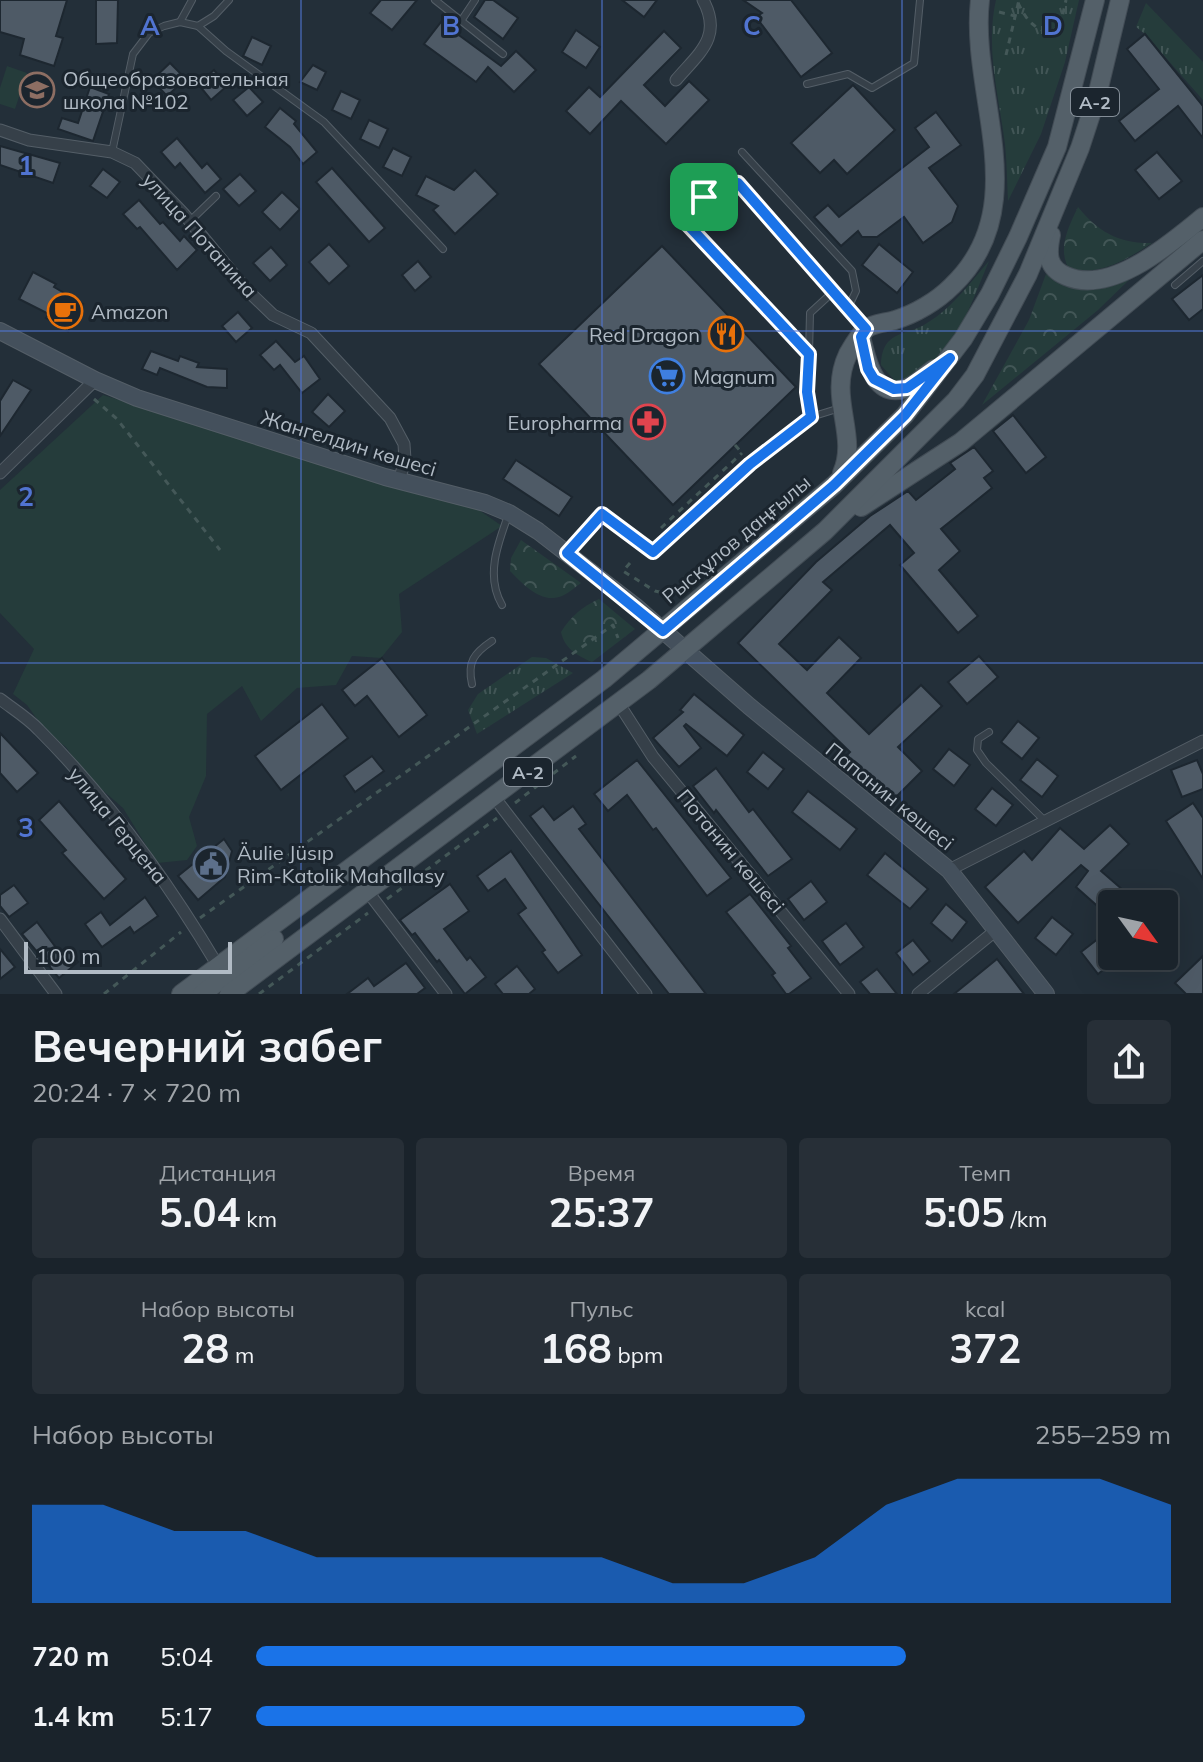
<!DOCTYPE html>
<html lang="ru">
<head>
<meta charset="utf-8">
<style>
  body { margin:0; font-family:Mulish,sans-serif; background:#272f37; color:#f1f3f6; height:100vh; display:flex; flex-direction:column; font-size:30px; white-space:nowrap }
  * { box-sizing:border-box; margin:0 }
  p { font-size:26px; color:#9fa4a9 }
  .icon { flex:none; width:44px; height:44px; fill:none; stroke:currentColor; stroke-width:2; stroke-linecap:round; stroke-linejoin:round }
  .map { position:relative; height:994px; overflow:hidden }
  .panel { display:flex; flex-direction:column; background:#1a232b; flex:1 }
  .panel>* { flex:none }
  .needle { width:52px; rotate:123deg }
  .fabs { position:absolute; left:1098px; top:890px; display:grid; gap:16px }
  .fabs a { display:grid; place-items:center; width:80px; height:80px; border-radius:8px; background:#1a232b; box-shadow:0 8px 32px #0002,0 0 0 2px #384047; font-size:40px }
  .scale { position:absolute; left:24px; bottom:20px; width:208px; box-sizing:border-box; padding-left:8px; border:4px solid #b1bbc5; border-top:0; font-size:22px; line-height:28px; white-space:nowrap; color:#b1bbc5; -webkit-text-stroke:6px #1b252e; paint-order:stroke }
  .pin { position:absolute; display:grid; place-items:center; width:68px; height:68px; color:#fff; margin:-34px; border-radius:16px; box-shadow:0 4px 12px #0006 }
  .round { display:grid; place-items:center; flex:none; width:84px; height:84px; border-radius:8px; background:#272f37 }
  .head { display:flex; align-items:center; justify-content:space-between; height:136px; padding:0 32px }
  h1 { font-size:44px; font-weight:700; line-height:60px }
  .metrics { display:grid; grid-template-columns:repeat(3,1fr); gap:12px; height:136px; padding:8px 32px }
  .metrics div { display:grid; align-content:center; border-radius:8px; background:#272f37; text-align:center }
  .metrics b { font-size:40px; font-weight:700 }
  .metrics small { font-size:22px; font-weight:400 }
  .metrics p { font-size:22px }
  .chart { height:224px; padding:16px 32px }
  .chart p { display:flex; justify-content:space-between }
  .chart svg { width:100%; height:144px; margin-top:8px; fill:#1a73e8; opacity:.7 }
  ul { padding:0 32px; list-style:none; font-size:26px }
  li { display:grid; grid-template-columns:128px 96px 1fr; align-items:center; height:60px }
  li i { height:20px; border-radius:10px; background:#1a73e8 }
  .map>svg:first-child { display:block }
</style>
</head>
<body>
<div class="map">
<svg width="1203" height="994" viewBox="0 0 1203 994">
  <defs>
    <pattern id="grass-tufts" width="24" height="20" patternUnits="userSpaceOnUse" patternTransform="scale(2)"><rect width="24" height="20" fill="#253c3b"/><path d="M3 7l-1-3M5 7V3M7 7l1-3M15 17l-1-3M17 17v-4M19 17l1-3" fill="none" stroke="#425656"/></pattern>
    <pattern id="forest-crowns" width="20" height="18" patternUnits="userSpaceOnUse" patternTransform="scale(2)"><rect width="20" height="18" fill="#253c3b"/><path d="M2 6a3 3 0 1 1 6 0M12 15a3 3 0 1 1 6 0" fill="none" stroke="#425656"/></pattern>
  </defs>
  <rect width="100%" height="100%" fill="#232f39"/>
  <g fill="url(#grass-tufts)">
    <path d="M996 0H1079L1065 62 1041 134 1008 201C1007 182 1007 163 1005 144 999 96 985 48 996 0Z"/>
    <polygon points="1146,3 1203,62 1203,100 1145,34 1136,27"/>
    <path d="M989 261C970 306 950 372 895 381L881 365C881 356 883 348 888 342 897 332 911 332 922 326 950 311 969 284 989 261Z"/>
    <polygon points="532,657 546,658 573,673 477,734 468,710 478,694"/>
  </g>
  <g fill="url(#forest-crowns)">
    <path d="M1078 207C1098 232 1120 244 1152 243 1124 261 1106 272 1071 272 1056 251 1068 228 1078 207Z"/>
    <path d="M1046 274C1076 297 1100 285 1133 276L1098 310 982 405 1029 320Z"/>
    <path d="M521 540 581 583C575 587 567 595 559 597 540 603 522 583 510 571L511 558Z"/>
    <path d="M599 599 635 629 592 662C576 655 565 649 561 632 571 616 582 607 599 599Z"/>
  </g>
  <g fill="#253c3b">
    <polygon points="7,66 27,73 15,109 0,104 0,88"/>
    <polygon points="103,395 476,508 502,526 399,594 402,632 381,658 352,656 336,685 297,688 261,721 242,686 207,714 206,776 189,817 197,846 187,860 157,863 123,808 84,774 66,747 47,733 27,705 13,694 34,649 0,613 0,490"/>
  </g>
  <g fill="#4e5a66" stroke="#1d2730" stroke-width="2">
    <polygon points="0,0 67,0 56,36 63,38 54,66 20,55 24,39 0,32"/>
    <polygon points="96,0 118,0 117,43 96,44"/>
    <polygon points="381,0 417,0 392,30 370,13"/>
    <polygon points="485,0 493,0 518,18 503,39 474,17"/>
    <polygon points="622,0 657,0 644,17"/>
    <polygon points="743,0 791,0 832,53 801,77 756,17 762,13"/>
    <polygon points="441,22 501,66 516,51 536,70 514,92 488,67 476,82 424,44"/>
    <polygon points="576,30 600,47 586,68 562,52"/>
    <polygon points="664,31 681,48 644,85 665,106 689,81 709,100 666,144 621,101 590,134 566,111 589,87 600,97"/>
    <polygon points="1145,34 1203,106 1203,138 1178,106 1135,141 1119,121 1159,89 1127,49"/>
    <polygon points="252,37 271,46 262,65 243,56"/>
    <polygon points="170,63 186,79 167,96 152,80"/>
    <polygon points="313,65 326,72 317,90 300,82"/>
    <polygon points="214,70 227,86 211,100 198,84"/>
    <polygon points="853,85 895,130 847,174 834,160 820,173 791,143"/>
    <polygon points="90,87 109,94 93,141 58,129 62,118 78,123"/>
    <polygon points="249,87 263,102 247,116 233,100"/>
    <polygon points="341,91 360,100 351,119 332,110"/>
    <polygon points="280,108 296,121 294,124 317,152 303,164 290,147 265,127"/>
    <polygon points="936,112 961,145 929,168 958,206 952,222 923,243 904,217 877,237 862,237 858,231 841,246 814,217 828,205 839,217 929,147 915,128"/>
    <polygon points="369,120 388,129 379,148 360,139"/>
    <polygon points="177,138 202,168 207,163 221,179 205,193 180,163 175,168 161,152"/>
    <polygon points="0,146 60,163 53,183 0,165"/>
    <polygon points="393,148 411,157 402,176 383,167"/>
    <polygon points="1157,152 1182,181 1159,199 1135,170"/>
    <polygon points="332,168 385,228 369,242 316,182"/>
    <polygon points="103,169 120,182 107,198 90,186"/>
    <polygon points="475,170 498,194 455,234 433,210 438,206 416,195 426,176 454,190"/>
    <polygon points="240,174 256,191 239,206 223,189"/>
    <polygon points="282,192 300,209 280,230 262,212"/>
    <polygon points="139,200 160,224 163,222 180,241 184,236 197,250 177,270 140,227 137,229 123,214"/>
    <polygon points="329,244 349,266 329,284 309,262"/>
    <polygon points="879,244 913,272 897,293 862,265"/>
    <polygon points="662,246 796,387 673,505 539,364"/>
    <polygon points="271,247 287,265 270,281 253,263"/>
    <polygon points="418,261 431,277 415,291 402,275"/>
    <polygon points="33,272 56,284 54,287 83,304 68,331 46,318 49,314 19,299"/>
    <polygon points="1203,275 1203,309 1189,320 1172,299"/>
    <polygon points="238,312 252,328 236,342 222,326"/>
    <polygon points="276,341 295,362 304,356 320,379 302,393 280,365 274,370 260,355"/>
    <polygon points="151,351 178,361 180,356 199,363 197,367 227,369 227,388 207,387 160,368 157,375 142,369"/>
    <polygon points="13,380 31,390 0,436 0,401"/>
    <polygon points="328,394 345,411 329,427 312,412"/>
    <polygon points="1013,415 1046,457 1026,473 993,431"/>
    <polygon points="974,447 993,471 984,478 992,488 941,529 960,551 939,570 978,616 958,633 900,565 914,553 890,525 823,582 832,590 779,644 807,670 839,637 861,658 827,693 869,734 921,685 942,706 898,747 922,771 894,799 876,782 873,785 846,756 850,752 738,643 816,562 870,516 908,491 916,500 955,469 950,463"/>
    <polygon points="516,460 572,497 559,516 503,479"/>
    <polygon points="979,656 998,677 967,704 948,682"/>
    <polygon points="382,658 427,715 399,737 367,696 355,706 342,690"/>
    <polygon points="694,694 744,735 727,756 686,724 684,726 701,748 679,767 653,738 683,712 680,710"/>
    <polygon points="322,704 348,738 281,790 255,756"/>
    <polygon points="1018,721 1039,738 1022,759 1001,742"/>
    <polygon points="0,733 38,773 17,792 0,773"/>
    <polygon points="949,749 970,765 954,786 933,769"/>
    <polygon points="763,752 784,769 768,789 747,772"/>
    <polygon points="372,756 384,771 355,792 344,776"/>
    <polygon points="1037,759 1058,776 1042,797 1020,780"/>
    <polygon points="637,760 731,878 707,896 656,828 653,830 627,795 608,811 594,794"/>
    <polygon points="1197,760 1203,774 1203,789 1182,797 1171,770"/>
    <polygon points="716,768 749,812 753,809 792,859 768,876 716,810 714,813 693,786"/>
    <polygon points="992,788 1013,805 996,826 975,809"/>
    <polygon points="808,791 857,829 840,850 792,812"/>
    <polygon points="59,801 126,879 104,899 62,853 66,850 39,820"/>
    <polygon points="1193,803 1203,818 1203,879 1166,821"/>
    <polygon points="543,806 554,820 573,806 586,824 579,829 706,994 669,994 530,816"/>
    <polygon points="1110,825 1129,844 1101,871 1139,904 1112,904 1112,919 1076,887 1088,871 1081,865 1018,923 985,887 1024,851 1032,860 1060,828 1084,849"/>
    <polygon points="224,839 232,851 225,877 198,900 178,876"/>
    <polygon points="511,851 582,955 558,973 542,952 545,950 518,914 526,908 505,879 488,891 477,876"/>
    <polygon points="885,853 928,889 910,909 867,875"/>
    <polygon points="811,881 827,902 804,920 788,899"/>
    <polygon points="450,884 469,911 444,929 467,960 470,957 486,977 465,994 439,960 437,962 415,933 412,935 400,920"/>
    <polygon points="14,885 28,903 9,917 0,906 0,895"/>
    <polygon points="750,894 791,946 788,948 811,978 789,994 786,994 772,975 775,973 726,912"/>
    <polygon points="145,897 158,916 134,933 130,927 102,947 85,924 101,912 110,925"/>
    <polygon points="946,904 967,922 952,941 931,923"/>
    <polygon points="1052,917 1073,934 1056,955 1035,938"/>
    <polygon points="37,922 60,953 66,948 78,962 59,978 22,934"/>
    <polygon points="846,923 864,947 840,965 822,941"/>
    <polygon points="1112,928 1112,963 1098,974 1081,952"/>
    <polygon points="913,940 930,961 913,975 896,953"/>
    <polygon points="0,949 15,967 0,979"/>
    <polygon points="1203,956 1203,994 1186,994 1175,983"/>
    <polygon points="997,959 1024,994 954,994 970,981"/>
    <polygon points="406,963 425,988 417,994 347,994 368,978 374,986"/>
    <polygon points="517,966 535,989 529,994 503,994 495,984"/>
    <polygon points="877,969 897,994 870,994 860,982"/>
  </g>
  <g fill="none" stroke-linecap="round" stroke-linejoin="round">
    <g stroke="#545e67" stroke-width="8">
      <g id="service">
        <polyline points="435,0 503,54"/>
        <polyline points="461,21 475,0"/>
        <polyline points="180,22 192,0"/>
        <polyline points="198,26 226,51 324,122 443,249"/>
        <polyline points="807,84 848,74 872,88 914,63 920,0"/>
        <polyline points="112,152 133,54 149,33 164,26 180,22 198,26 214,16 229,0"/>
        <polyline points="742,152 852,271 856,291 848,308"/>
        <polyline points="190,221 216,196"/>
        <polyline points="1175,285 1203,261"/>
        <polyline points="834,291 866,328"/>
        <polyline points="809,354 810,313 834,291 738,183 704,197 687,224 809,354 807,392 811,417"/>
        <polyline points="567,553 602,514 653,552 750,464 801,423 811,417 840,408"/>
        <path d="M502 605C485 576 498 543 509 513"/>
        <path d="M472 684C467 662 474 653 492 641"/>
        <polyline points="989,732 978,739 977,750 986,763 1045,821"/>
      </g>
    </g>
    <g stroke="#545e67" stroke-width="13">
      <g id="minor">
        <path d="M676 80C699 53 723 37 703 0"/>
        <polyline points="0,130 29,140 112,152 135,163 183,213 246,289 273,315 311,333 390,418 404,444 405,460 399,481"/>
        <polyline points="0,473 95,380"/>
        <path d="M0 699C13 709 28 718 39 730 108 799 168 882 218 966"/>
        <polyline points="619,704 653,757 849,994"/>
        <polyline points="494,797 646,994"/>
        <polyline points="949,870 1203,741"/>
        <polyline points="368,892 446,994"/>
        <polyline points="0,919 56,994"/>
        <polyline points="918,994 995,931"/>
      </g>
    </g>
    <g stroke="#545e67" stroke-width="18">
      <polyline id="secondary" points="0,331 95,380 137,398 385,477 485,503 509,513 538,531 635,606 749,706 949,870 1046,994"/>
    </g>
    <g stroke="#424c55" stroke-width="20">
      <g id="primary">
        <path d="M1051 235C1047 254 1047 268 1066 276 1111 296 1171 243 1203 217"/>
        <path d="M861 337C867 359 873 400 907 388 916 385 926 374 934 369"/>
        <path d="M842 473C859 434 827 398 848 354 852 347 860 334 866 329 873 323 886 323 895 320 915 314 937 301 952 286 1036 206 969 95 980 0"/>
        <polyline points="861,507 961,442 1203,240"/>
        <polyline points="181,994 604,679 834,485 905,415 963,339 990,294 1018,237 1057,147 1095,0"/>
        <polyline points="202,994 274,939"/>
        <polyline points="229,994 649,680 825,531 956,400 975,375 1028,274 1080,148 1097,96 1120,0"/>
      </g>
    </g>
    <g stroke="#445858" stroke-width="3" stroke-dasharray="6 6" stroke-linecap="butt">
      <path d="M1018 3C1027 21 1033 28 1052 34L1055 29 1060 27 1066 0"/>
      <polyline points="999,12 1015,16"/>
      <polyline points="1006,55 1019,0"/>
      <polyline points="94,399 117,419 220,550"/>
      <polyline points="735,445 743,454"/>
      <polyline points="661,528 742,453"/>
      <polyline points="630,563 623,571 655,591 672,595"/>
      <polyline points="515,803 576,756"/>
      <polyline points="387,899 497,818"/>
      <polyline points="200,918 613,625 618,638"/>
      <polyline points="104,994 181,932"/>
      <polyline points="259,994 368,913"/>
    </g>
    <use href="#service" stroke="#364049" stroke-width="6"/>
    <use href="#minor" stroke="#364049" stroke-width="11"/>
    <use href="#secondary" stroke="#44505c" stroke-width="16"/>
    <use href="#primary" stroke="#546069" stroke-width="18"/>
  </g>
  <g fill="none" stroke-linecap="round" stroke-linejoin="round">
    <g stroke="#fff" stroke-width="16">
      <polygon id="route" points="738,183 866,329 861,337 868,369 874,379 894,389 907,388 950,358 905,415 834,485 663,631 567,553 602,514 653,552 750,464 811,417 807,392 809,354 687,224 704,197"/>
    </g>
    <use href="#route" stroke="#1a73e8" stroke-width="10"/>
  </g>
  <path fill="none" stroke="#5174d1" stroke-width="2" stroke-opacity="0.55" d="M301 0V994M602 0V994M902 0V994M0 331H1203M0 663H1203"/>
  <defs>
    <g id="school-ring" transform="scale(1.8)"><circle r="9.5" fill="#1b252e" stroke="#8d6e63" stroke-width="1.5"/><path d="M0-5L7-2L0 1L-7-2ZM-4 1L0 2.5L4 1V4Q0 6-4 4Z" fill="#8d6e63"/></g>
    <g id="cafe-ring" transform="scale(1.8)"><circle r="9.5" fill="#1b252e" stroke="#e8710a" stroke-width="1.5"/><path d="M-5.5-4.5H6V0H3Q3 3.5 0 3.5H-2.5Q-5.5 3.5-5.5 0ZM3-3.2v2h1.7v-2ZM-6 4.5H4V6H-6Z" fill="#e8710a"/></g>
    <g id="restaurant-ring" transform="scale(1.8)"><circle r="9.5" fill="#1b252e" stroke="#e8710a" stroke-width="1.5"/><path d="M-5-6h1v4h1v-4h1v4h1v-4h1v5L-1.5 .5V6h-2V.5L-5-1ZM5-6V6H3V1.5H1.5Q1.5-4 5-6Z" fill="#e8710a"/></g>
    <g id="supermarket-ring" transform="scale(1.8)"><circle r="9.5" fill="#1b252e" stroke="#3f7fe0" stroke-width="1.5"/><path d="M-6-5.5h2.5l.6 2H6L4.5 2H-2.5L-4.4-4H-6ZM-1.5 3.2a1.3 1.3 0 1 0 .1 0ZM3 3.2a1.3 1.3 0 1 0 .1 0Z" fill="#3f7fe0"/></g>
    <g id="pharmacy-ring" transform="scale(1.8)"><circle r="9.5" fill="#1b252e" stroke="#e0444e" stroke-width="1.5"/><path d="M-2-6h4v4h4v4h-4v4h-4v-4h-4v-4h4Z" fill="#e0444e"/></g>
    <g id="civic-ring" transform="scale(1.8)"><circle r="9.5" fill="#1b252e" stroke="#5c6f8a" stroke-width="1.5"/><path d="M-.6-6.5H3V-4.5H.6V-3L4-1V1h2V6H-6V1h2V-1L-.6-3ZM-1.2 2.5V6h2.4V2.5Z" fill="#5c6f8a"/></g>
  </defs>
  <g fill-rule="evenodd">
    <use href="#school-ring" x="37" y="90"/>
    <use href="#cafe-ring" x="65" y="311"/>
    <use href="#restaurant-ring" x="726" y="334"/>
    <use href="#supermarket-ring" x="667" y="376"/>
    <use href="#pharmacy-ring" x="648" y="422"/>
    <use href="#civic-ring" x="211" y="864"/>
  </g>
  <g text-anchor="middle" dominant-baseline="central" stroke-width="6" stroke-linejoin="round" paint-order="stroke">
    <g fill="#1b252e" stroke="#848e98" stroke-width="2">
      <rect x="1071" y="88" width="48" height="28" rx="6"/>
      <rect x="504" y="758" width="48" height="28" rx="6"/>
    </g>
    <g font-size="18" font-weight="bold" fill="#b1bbc5">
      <text x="1095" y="102">A-2</text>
      <text x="528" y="772">A-2</text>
    </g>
    <g font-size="20" fill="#b1bbc5" stroke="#1b252e" text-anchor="start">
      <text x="63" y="78">Общеобразовательная<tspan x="63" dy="23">школа №102</tspan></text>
      <text x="91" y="311">Amazon</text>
      <text x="700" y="334" text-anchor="end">Red Dragon</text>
      <text x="693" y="376">Magnum</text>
      <text x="622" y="422" text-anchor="end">Europharma</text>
      <text x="237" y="852">Äulie Jüsıp<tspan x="237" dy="23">Rim-Katolik Mahallasy</tspan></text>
    </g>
    <g font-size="20" fill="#b1bbc5" stroke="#1b252e">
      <text transform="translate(200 235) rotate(48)">улица Потанина</text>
      <text transform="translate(349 443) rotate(17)">Жангелдин көшесі</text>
      <text transform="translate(736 539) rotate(-40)">Рысқұлов даңғылы</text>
      <text transform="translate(890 796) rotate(39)">Папанин көшесі</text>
      <text transform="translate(118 825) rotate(51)">улица Герцена</text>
      <text transform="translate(731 851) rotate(50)">Потанин көшесі</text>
    </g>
  </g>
  <g font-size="26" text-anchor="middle" font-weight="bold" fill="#5174d1" stroke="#1b252e" stroke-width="6" stroke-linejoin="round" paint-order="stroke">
    <text x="150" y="35">A</text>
    <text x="451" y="35">B</text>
    <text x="752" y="35">C</text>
    <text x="1053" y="35">D</text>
    <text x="26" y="175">1</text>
    <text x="26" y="506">2</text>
    <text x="26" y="837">3</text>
  </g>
</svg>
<div class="fabs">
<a><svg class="needle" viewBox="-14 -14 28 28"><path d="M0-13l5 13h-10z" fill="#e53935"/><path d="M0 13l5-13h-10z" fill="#9fa4a9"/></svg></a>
</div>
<div class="scale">100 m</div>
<div class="pin" style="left:704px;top:197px;background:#1e9e55"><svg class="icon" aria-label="arrive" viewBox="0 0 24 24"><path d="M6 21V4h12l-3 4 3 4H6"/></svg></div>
</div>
<section class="panel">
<div class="head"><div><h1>Вечерний забег</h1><p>20:24 · 7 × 720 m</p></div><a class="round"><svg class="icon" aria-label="share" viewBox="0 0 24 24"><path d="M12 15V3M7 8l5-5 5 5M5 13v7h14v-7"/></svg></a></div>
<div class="metrics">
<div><p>Дистанция</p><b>5.04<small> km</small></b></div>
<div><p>Время</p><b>25:37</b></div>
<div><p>Темп</p><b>5:05<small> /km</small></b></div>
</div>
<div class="metrics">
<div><p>Набор высоты</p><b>28<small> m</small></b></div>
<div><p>Пульс</p><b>168<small> bpm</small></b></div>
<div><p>kcal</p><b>372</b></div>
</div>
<div class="chart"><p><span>Набор высоты</span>255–259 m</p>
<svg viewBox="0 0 160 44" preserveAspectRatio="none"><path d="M0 44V14L10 14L20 22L30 22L40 30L50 30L60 30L70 30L80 30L90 38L100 38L110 30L120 14L130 6L140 6L150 6L160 14V44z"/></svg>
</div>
<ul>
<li><b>720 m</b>5:04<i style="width:71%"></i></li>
<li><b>1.4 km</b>5:17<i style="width:60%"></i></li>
</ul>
</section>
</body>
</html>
